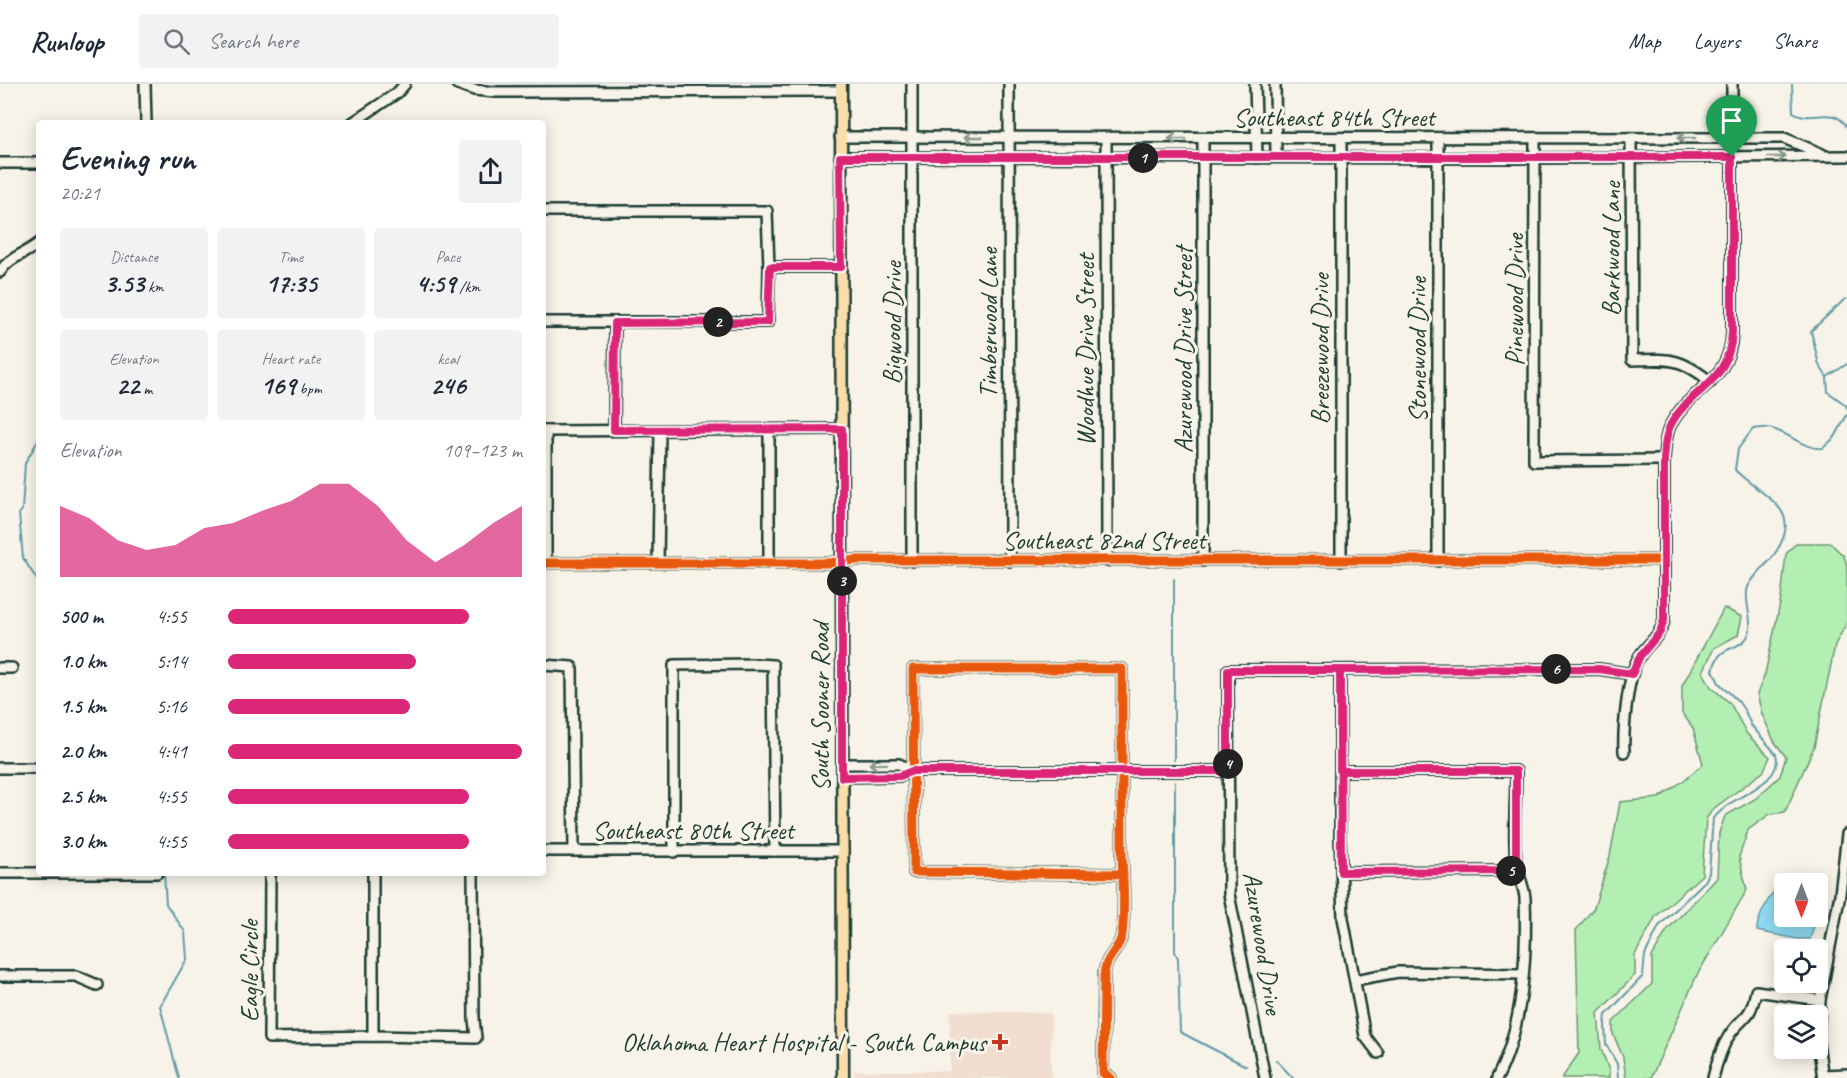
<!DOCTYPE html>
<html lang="en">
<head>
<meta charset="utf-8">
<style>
  body { margin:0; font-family:Caveat,sans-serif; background:#f2f2f3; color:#1f2937; height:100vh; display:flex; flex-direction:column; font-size:22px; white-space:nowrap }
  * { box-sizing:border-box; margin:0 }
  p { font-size:20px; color:#747a83 }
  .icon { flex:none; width:33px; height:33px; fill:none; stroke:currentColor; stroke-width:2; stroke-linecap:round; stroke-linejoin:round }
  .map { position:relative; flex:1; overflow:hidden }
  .details { position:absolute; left:36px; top:36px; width:510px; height:756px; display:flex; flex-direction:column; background:#fff; border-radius:6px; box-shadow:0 3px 15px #0003 }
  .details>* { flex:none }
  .needle { width:39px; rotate:180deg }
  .buttons { position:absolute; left:1774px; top:789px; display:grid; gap:12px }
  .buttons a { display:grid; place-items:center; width:54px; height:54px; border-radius:6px; background:#fff; box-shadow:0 3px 15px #0003; font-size:30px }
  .pin { position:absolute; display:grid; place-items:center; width:51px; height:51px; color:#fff; margin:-62px -26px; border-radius:50% 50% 50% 0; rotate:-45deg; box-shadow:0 0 6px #0007 }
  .pin .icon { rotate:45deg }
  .km { position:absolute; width:30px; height:30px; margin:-15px; border-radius:50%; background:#222; color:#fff; font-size:16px; line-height:30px; text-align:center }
  .round { display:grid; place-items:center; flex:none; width:63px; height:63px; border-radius:6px; background:#f2f2f3 }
  .head { display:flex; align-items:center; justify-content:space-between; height:102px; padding:0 24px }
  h1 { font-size:33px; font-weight:800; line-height:45px }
  .metrics { display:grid; grid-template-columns:repeat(3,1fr); gap:9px; height:102px; padding:6px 24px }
  .metrics div { display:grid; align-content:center; border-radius:6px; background:#f2f2f3; text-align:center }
  .metrics b { font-size:26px; font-weight:800 }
  .metrics small { font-size:16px; font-weight:400 }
  .metrics p { font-size:16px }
  .chart { height:168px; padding:12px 24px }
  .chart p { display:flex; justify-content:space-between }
  .chart svg { width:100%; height:108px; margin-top:6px; fill:#db2777; opacity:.7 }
  ul { padding:0 24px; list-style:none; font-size:20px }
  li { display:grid; grid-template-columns:96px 72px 1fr; align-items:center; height:45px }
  li i { height:15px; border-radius:8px; background:#db2777 }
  header { display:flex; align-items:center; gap:36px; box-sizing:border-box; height:84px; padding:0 30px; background:#fff; border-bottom:2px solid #e0e1e3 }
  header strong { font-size:28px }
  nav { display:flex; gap:33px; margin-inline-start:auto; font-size:21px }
  .search { width:420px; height:54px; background:#f2f2f3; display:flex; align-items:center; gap:15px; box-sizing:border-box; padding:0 21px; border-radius:6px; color:#747a83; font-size:22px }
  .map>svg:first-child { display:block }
</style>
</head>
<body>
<header>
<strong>Runloop</strong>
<div class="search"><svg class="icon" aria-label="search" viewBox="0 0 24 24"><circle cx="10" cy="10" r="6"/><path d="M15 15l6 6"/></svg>Search here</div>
<nav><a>Map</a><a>Layers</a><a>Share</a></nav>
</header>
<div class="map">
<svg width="1847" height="994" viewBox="0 0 1847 994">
  <rect width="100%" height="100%" fill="#f7f3e8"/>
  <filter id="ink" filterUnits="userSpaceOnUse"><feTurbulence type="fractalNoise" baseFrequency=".0167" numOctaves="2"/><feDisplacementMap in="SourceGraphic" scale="12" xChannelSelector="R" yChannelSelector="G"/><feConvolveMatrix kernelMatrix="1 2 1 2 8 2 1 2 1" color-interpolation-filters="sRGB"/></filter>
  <g filter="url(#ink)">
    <polygon fill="#f1ded0" points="950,927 1051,929 1051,994 855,994 854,987 950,987"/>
    <g fill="#b3eeb3" stroke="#699674" stroke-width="1.5">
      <polygon points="1796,459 1830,459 1844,472 1847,482 1847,538 1835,561 1814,663 1785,728 1770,730 1748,746 1739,773 1747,806 1697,891 1651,994 1626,994 1623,973 1613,950 1613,938 1652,900 1652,873 1667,846 1717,794 1719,749 1725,732 1755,715 1780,692 1786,673 1774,657 1762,630 1757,610 1765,590 1781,515 1786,470"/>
      <polygon points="1724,524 1742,533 1738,551 1714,564 1703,588 1711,603 1730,619 1747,650 1770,673 1763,688 1713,725 1706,735 1702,791 1656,832 1635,871 1635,891 1598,929 1601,965 1609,986 1609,994 1562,994 1579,969 1576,846 1594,824 1610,772 1620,718 1659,714 1684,696 1703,680 1693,644 1682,629 1682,602"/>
    </g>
    <path fill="#90daf2" stroke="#639ba6" stroke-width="1.5" d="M1777 805 1785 806V832L1817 833 1810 855H1798L1757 847C1756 837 1769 811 1777 805Z"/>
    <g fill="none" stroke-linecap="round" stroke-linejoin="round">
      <g stroke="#639ba6" stroke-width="2">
        <path d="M1792 0 1793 28C1811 40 1833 20 1847 43"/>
        <polyline points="1847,280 1827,293 1828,308 1846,321 1847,324"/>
        <polyline points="1827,293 1819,281 1811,247 1845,215"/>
        <polyline points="39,355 25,379 22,426 19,430 23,474 39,499"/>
        <polyline points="1174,495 1174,676"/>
        <polyline points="1175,698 1175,868 1178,874 1180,948 1246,982"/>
        <polyline points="164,789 166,820 185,848 187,875 160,922 179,994"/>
        <polyline points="1276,976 1293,994"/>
        <path d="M1618 994 1617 980 1606 960 1605 941 1606 931 1643 892 1645 871 1659 842 1706 796 1709 789 1713 734C1719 729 1725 723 1731 719 1747 708 1783 695 1776 670L1751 641 1745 627 1738 617 1719 599 1713 586C1719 561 1733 568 1745 556 1758 542 1742 519 1748 503 1753 492 1763 484 1771 475 1809 425 1765 416 1735 386L1738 365 1753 345C1758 345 1764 343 1768 344 1788 347 1803 366 1823 364L1835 353 1847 331"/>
      </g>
      <g stroke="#1f3d34" stroke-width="14">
        <g id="minor">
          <polyline points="145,0 146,39"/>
          <polyline points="457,0 474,6 495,8 841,7"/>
          <polyline points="912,0 912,477"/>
          <polyline points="1009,0 1010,477"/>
          <polyline points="1255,0 1257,74"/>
          <polyline points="1275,0 1276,73"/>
          <polyline points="352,39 397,9 405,0"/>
          <polyline points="840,53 1784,54 1822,70"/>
          <polyline points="1106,54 1107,477"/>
          <polyline points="1341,54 1341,477"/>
          <polyline points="1438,54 1438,477"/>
          <polyline points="1535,54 1534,377 1664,376"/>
          <path d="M1631 54 1632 276C1671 275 1679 273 1711 298"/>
          <polyline points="840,73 1535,74 1847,72"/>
          <polyline points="0,79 39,79"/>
          <polyline points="543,127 767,127 769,183 768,238 543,238"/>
          <polyline points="769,183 841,183"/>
          <path d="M0 188C9 173 26 170 39 159"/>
          <polyline points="614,346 615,239"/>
          <polyline points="769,346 769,479"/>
          <polyline points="543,347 842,345"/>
          <polyline points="546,347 546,479"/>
          <polyline points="1203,477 1203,55"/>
          <polyline points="543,479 828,479 857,476 1664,476"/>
          <polyline points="658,479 660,347"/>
          <polyline points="543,581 572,583 574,767"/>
          <polyline points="0,584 12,584"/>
          <polyline points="1340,586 1340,754 1343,834 1365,952 1378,969"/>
          <path d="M1624 668C1623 645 1627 595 1638 575 1646 560 1661 553 1664 536V376C1665 364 1665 351 1671 340 1691 303 1730 299 1732 249V0"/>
          <polyline points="842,680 899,680 913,687"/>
          <polyline points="0,684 39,684"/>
          <path d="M1340 687H1516C1516 717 1513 749 1516 779 1518 791 1524 802 1525 814 1527 872 1524 942 1497 994"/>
          <polyline points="842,693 900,692 913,687 1228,687"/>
          <polyline points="543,767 843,767"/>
          <polyline points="674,768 674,581 756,580 773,581 775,767"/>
          <polyline points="1341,788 1518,787"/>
          <polyline points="0,789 157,789"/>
          <polyline points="270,789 269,954 373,952 476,954 474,935 473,789"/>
          <polyline points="373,789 373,952"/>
          <polyline points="0,892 76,892 97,901"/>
          <polyline points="1355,896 1398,888 1523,890"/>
          <polyline points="1823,991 1847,990"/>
          <path d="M1111 994 1103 989 1104 891C1105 872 1120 866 1122 850 1126 824 1122 790 1122 763 1122 704 1122 644 1122 585H913L914 788 1122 790"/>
          <polyline points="1265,994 1229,810 1228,586 1599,585 1632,590"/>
          <path d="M1713 994C1717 978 1721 964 1730 950 1745 929 1750 937 1756 907L1820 916"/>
          <polyline points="1823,994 1818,959 1820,916 1840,810 1847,750"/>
        </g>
      </g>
      <g stroke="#1f3d34" stroke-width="15">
        <polyline id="major" points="841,0 843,994"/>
      </g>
      <use href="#minor" stroke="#f7f3e8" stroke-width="9"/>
      <use href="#major" stroke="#f9deab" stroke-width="10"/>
      <g stroke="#f7f3e8" stroke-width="13">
        <g id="cycleway">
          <polyline points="543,479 828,479 857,476 1664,476"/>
          <path d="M1111 994 1103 989 1104 891C1105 872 1120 866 1122 850 1126 824 1122 790 1122 763 1122 704 1122 644 1122 585H913L914 788 1122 790"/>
        </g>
      </g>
      <use href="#cycleway" stroke="#e8590c" stroke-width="9"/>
    </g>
    <defs><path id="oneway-shaft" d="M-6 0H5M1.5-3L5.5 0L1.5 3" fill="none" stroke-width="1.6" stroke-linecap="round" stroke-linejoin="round" transform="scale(1.5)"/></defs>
    <g stroke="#8b988e">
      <use href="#oneway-shaft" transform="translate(973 53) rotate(180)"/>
      <use href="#oneway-shaft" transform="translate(1686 54) rotate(180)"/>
      <use href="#oneway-shaft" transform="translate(1177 55) rotate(-180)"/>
      <use href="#oneway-shaft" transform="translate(1777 73)"/>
      <use href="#oneway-shaft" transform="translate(878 680) rotate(179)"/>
    </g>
  </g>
  <g fill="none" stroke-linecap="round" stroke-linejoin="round" filter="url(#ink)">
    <g stroke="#fff" stroke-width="12">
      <path id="route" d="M1732 73H840L841 183H770L768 238 615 239 614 346 842 345V693L900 692 912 687H1228V586H1340V687H1516V770L1518 787 1341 788 1340 586 1599 585 1632 590 1640 572 1660 548 1664 536V376C1665 364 1665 351 1671 340 1691 303 1729 301 1732 249V73"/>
    </g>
    <use href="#route" stroke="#db2777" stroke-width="8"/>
  </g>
  <path fill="#c8321e" stroke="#f7f3e8" stroke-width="2" d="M997 949h6v6h6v6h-6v6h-6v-6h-6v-6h6z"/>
  <g text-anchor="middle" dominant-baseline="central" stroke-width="6" stroke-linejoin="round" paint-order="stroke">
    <g font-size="26" fill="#1f3d34" stroke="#f7f3e8">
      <text x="1334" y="33">Southeast 84th Street</text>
      <text transform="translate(1611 165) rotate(-90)">Barkwood Lane</text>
      <text transform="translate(1514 216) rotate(-90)">Pinewood Drive</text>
      <text transform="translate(892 239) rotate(-90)">Bigwood Drive</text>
      <text transform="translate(988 239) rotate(-90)">Timberwood Lane</text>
      <text transform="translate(1320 265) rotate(-90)">Breezewood Drive</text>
      <text transform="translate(1085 266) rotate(-90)">Woodhue Drive Street</text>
      <text transform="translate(1183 266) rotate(-90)">Azurewood Drive Street</text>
      <text transform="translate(1417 266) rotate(-90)">Stonewood Drive</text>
      <text x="1104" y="456">Southeast 82nd Street</text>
      <text transform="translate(820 623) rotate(-90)">South Sooner Road</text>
      <text x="693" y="746">Southeast 80th Street</text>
      <text transform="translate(1263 859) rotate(81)">Azurewood Drive</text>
      <text transform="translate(249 887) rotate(-90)">Eagle Circle</text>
    </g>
    <g font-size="26" fill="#1f3d34" stroke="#f7f3e8" text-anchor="end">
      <text x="986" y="958">Oklahoma Heart Hospital - South Campus</text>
    </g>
  </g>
</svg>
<div class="buttons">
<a><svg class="needle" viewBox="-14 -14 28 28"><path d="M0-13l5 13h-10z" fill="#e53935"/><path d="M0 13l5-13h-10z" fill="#747a83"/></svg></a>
<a><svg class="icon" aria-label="locate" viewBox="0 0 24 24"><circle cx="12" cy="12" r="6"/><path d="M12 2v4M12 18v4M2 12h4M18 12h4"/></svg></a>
<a><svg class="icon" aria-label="layers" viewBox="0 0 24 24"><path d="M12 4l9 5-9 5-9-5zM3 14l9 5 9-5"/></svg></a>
</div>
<div class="pin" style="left:1732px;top:73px;background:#1e9e55"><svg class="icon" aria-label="arrive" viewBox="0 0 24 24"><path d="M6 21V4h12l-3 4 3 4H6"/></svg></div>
<b class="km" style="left:1143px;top:74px">1</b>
<b class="km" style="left:718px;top:238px">2</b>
<b class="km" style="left:842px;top:497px">3</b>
<b class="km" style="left:1228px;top:680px">4</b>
<b class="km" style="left:1511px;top:787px">5</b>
<b class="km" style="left:1556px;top:585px">6</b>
<section class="details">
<div class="head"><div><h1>Evening run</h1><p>20:21</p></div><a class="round"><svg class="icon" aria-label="share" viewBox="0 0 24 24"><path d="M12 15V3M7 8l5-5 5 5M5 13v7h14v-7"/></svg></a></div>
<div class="metrics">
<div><p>Distance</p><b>3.53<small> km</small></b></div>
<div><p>Time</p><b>17:35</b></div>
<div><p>Pace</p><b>4:59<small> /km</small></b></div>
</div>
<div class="metrics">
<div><p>Elevation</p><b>22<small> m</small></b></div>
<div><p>Heart rate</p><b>169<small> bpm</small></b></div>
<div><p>kcal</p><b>246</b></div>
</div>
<div class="chart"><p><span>Elevation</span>109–123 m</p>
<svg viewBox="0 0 160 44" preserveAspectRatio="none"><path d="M0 44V15L10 20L20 29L30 33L40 31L50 24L60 22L70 17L80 13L90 6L100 6L110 15L120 29L130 38L140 31L150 22L160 15V44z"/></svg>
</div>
<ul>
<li><b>500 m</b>4:55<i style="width:82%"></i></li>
<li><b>1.0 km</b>5:14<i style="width:64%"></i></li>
<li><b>1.5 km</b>5:16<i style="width:62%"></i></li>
<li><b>2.0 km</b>4:41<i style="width:100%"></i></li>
<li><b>2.5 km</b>4:55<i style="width:82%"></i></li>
<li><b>3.0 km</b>4:55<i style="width:82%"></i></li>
</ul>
</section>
</div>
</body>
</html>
